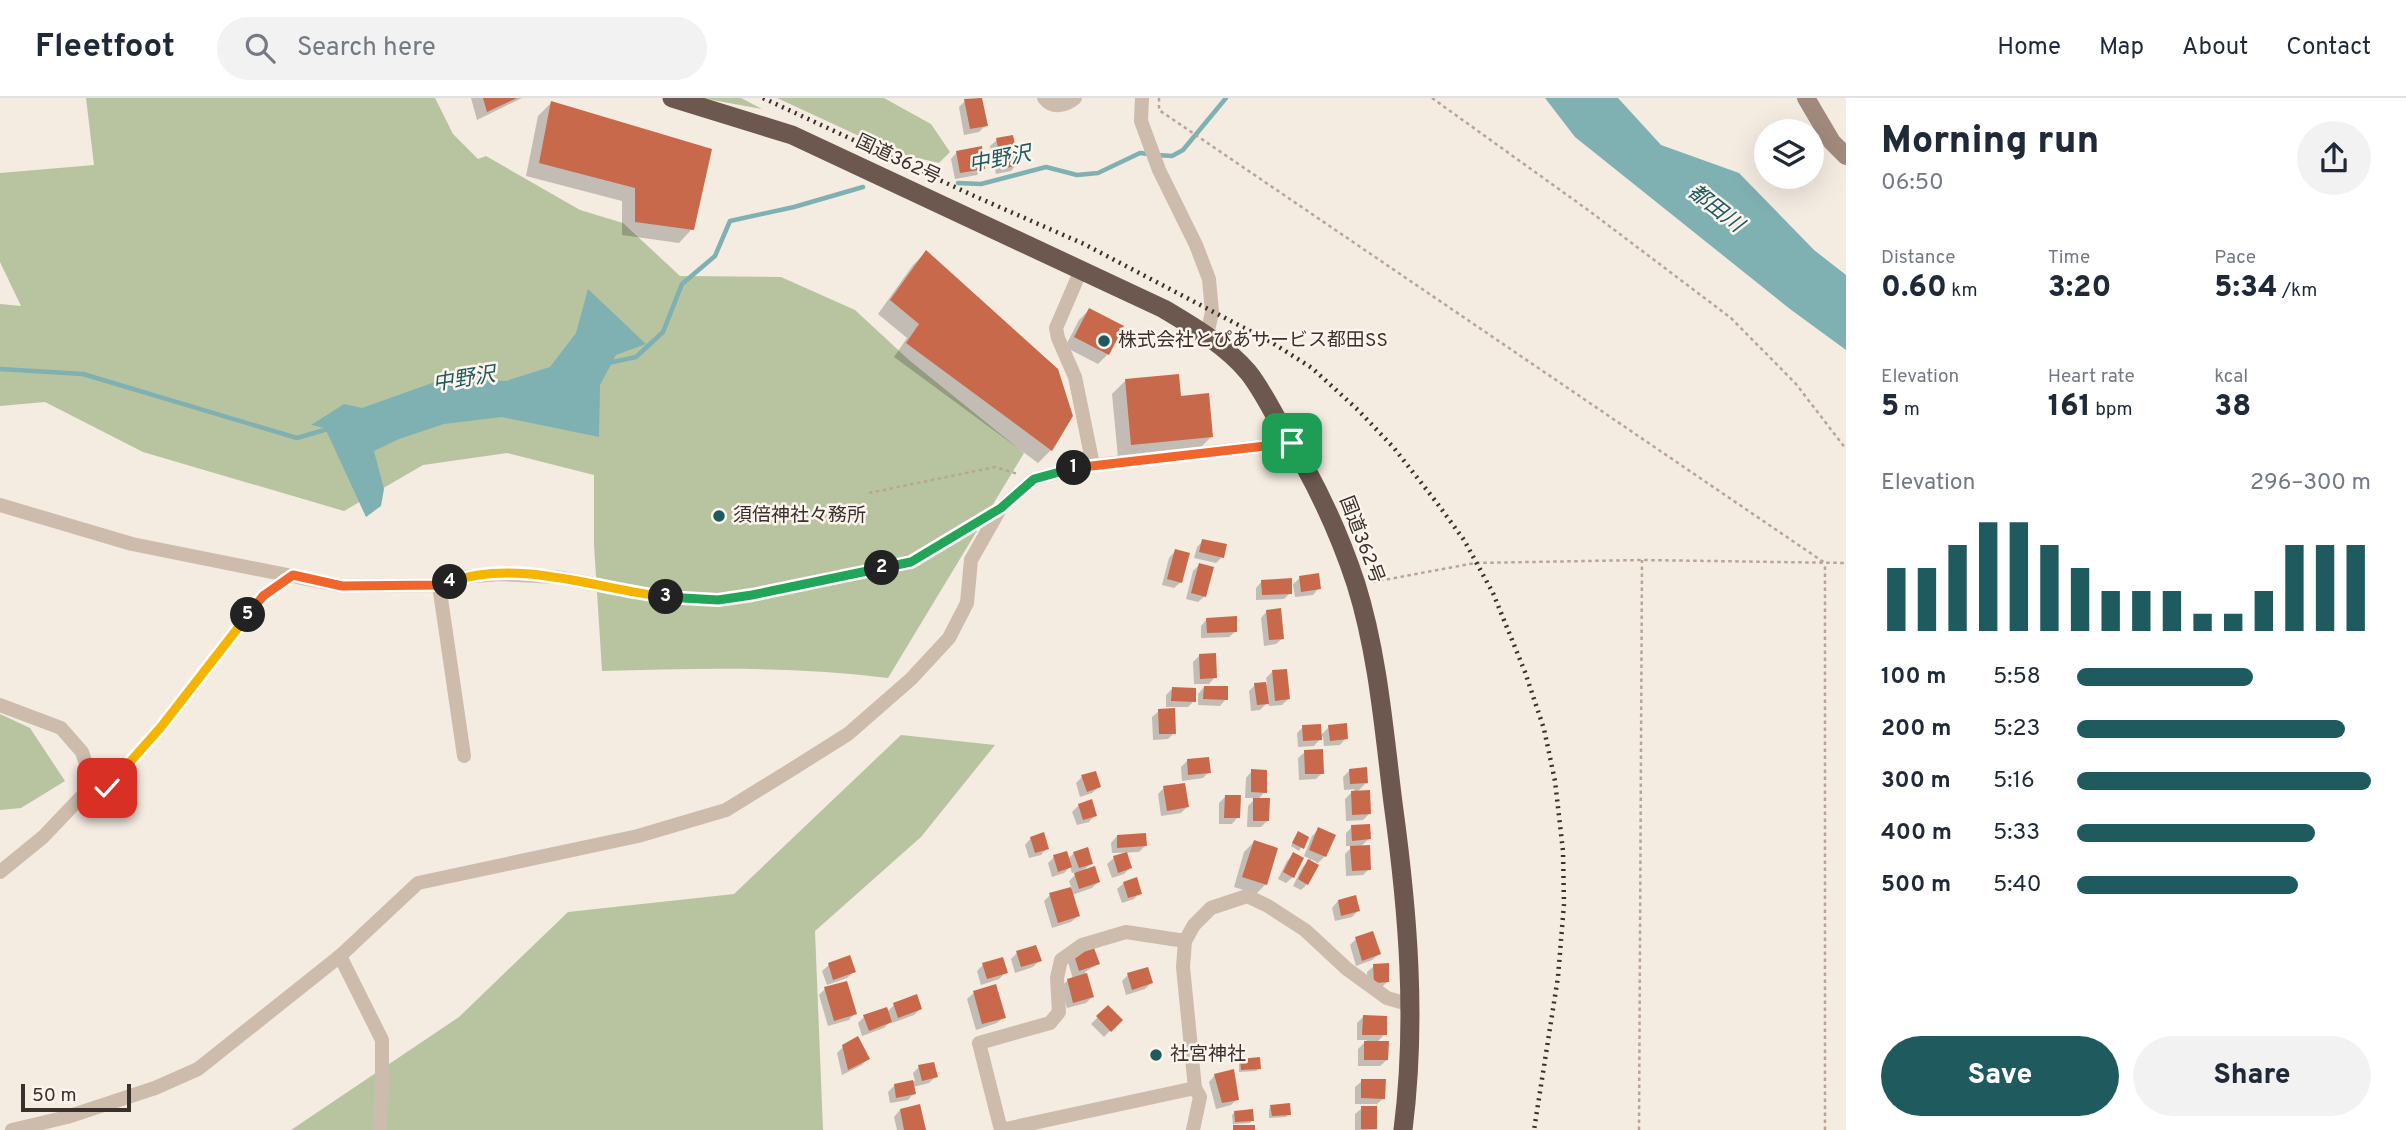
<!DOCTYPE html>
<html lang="en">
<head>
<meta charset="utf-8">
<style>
  body { margin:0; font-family:Overpass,"Noto Sans JP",sans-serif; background:#f2f2f3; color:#1f2937; height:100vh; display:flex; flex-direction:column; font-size:26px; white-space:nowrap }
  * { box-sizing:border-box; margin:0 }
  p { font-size:23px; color:#747a83 }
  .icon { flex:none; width:38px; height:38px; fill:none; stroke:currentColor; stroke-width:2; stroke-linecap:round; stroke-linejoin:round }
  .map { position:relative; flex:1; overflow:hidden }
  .details { display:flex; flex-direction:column; background:#fff; width:560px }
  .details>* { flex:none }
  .controls { position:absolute; left:1754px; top:21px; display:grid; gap:14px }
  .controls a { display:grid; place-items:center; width:70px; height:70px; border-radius:50%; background:#fff; box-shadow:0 7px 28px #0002; font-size:35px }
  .scale { position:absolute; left:21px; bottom:18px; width:110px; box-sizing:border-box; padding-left:7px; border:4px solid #3b302b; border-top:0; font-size:19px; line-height:24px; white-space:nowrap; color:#3b302b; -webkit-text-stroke:5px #fbf5ee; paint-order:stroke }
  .pin { position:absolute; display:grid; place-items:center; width:60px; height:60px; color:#fff; margin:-30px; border-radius:14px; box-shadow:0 4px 10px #0006 }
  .km { position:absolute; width:35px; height:35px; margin:-18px; border-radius:50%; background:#222; color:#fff; font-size:19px; line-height:35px; text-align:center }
  .round { display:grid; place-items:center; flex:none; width:74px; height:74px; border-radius:37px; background:#f2f2f3 }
  .head { display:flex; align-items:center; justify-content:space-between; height:119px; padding:0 35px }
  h1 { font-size:38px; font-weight:800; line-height:52px }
  .metrics { display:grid; grid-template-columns:repeat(3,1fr); gap:10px; height:119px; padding:7px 35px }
  .metrics div { display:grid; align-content:center }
  .metrics b { font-size:30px; font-weight:800 }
  .metrics small { font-size:19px; font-weight:400 }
  .metrics p { font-size:19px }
  .chart { height:196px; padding:14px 35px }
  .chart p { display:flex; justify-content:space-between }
  .chart svg { width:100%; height:126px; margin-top:7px; stroke:#1f5a5e; stroke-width:6 }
  .primary-button { display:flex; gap:14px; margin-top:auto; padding:14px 35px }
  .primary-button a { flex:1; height:80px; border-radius:42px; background:#1f5a5e; color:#fff; font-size:28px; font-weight:800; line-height:80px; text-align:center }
  .primary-button a+a { background:#f2f2f3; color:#1f2937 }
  ul { padding:0 35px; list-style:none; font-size:23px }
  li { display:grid; grid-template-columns:112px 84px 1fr; align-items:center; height:52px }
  li i { height:18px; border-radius:9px; background:#1f5a5e }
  header { display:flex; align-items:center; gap:42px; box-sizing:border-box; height:98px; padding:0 35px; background:#fff; border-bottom:2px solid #e0e1e3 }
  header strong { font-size:33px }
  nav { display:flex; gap:38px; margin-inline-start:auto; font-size:24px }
  .search { width:490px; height:63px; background:#f2f2f3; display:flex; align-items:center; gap:18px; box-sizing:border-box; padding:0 24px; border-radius:38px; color:#747a83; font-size:26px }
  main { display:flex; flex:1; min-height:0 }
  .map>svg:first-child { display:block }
</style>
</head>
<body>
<header>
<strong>Fleetfoot</strong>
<div class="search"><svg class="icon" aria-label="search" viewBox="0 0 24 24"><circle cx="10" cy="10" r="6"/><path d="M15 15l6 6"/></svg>Search here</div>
<nav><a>Home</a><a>Map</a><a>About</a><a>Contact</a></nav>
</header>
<main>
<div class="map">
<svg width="1846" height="1032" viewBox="0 0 1846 1032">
  <rect width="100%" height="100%" fill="#f4ebe1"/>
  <g fill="#b8c4a0">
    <path d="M86 0H435L453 36 478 61 486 58 580 112 623 125 680 178 781 179 855 212 909 262 1024 355 888 580C793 568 698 570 602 573L594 447V377L507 355 423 367 344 413 143 354 45 304 0 308V206L21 208 0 164V75L94 67Z"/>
    <polygon points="701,0 741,0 762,11"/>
    <polygon points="777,0 884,0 931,26 950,54 939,65 896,55"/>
    <polygon points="0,616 30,630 65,683 21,710 0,712"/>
    <polygon points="901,637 995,647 921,739 815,833 823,1032 291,1032 459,919 568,814 734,796"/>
  </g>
  <g fill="#7fb0b2">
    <polygon points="1545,0 1618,0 1661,47 1739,75 1814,152 1846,177 1846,252 1790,211 1575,39"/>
    <polygon points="588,191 646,246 616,257 600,287 599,339 502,319 444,326 399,341 374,353 384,391 381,408 366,419 325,330 311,327 344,306 362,310 446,280 506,283 550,269 576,235"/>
  </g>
  <g fill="#0003">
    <polygon points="471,0 522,0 477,22"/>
    <polygon points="980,0 986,27 979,34 964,37 959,9 965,3"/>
    <polygon points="551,5 692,131 679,145 622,137 622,103 526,78 538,18"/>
    <polygon points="997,42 1017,66 1011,73 996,76 990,48"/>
    <polygon points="957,54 984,70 977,77 955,81 951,61"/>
    <polygon points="926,154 1051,352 1038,365 894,259 907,240 878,216 913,167"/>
    <polygon points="1089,212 1108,256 1098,266 1065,249 1079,222"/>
    <polygon points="1125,283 1179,300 1211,339 1198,352 1118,360 1112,296"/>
    <polygon points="1203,443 1222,459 1216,465 1194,460 1197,449"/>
    <polygon points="1175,453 1181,484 1174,490 1162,487 1169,460"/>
    <polygon points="1199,467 1205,498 1198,504 1186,501 1193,473"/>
    <polygon points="1300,480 1319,490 1313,497 1295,499 1293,486"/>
    <polygon points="1262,483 1290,495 1284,501 1256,502 1256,490"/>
    <polygon points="1267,513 1283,540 1276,546 1264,548 1261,520"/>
    <polygon points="1207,521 1236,533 1229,539 1201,540 1201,528"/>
    <polygon points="1200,557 1215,579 1209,586 1194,586 1193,564"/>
    <polygon points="1272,574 1288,601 1282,607 1269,608 1268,604 1260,612 1251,613 1249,593 1255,587 1267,586 1266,580"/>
    <polygon points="1204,589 1226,601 1220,608 1198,607 1198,596"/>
    <polygon points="1172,591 1194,603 1188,609 1166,609 1166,597"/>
    <polygon points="1159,613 1174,635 1168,641 1153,642 1152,619"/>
    <polygon points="1303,629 1320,638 1329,629 1346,640 1340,647 1324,648 1323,638 1314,648 1298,649 1297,635"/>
    <polygon points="1305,654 1322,675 1316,681 1299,682 1298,660"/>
    <polygon points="1187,663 1209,674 1203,680 1182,683 1181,669"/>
    <polygon points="1350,672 1367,684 1357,694 1369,716 1363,722 1346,723 1345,701 1355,691 1344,692 1343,679"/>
    <polygon points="1252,673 1265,694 1257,702 1267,723 1261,729 1247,729 1248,708 1256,700 1245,700 1246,680"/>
    <polygon points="1082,679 1099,689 1092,695 1080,699 1076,685"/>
    <polygon points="1164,690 1187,709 1181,715 1161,718 1158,696"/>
    <polygon points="1225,699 1238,719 1232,726 1219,726 1219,705"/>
    <polygon points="1079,707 1095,717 1089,724 1077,727 1072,714"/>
    <polygon points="1352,729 1369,741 1360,749 1369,771 1363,777 1346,778 1345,756 1353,748 1346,748 1346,735"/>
    <polygon points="1319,731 1325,758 1318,765 1311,761 1307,786 1301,792 1293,788 1302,770 1310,761 1304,758 1312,738"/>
    <polygon points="1117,738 1145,748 1139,754 1112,755 1111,745"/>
    <polygon points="1296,738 1307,739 1299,753 1291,748"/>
    <polygon points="1031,740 1047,750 1041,757 1029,760 1025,747"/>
    <polygon points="1254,744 1266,786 1256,796 1234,789 1244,754"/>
    <polygon points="1074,755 1091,765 1082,774 1098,784 1092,790 1072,797 1078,818 1071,824 1052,830 1044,803 1050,797 1072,791 1069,783 1078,774 1072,775 1070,769 1064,775 1052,779 1048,765 1054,759 1068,761"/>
    <polygon points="1294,756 1293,779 1286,785 1278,781 1287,763"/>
    <polygon points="1114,760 1130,770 1124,776 1112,780 1107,766"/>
    <polygon points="1124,785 1140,795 1134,801 1122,805 1117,791"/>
    <polygon points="1338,803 1358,813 1352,819 1335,823 1332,810"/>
    <polygon points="1356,841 1379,856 1372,862 1356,868 1350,847"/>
    <polygon points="1017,855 1040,862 1033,869 1015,875 1011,861"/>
    <polygon points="1074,858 1098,866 1085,874 1092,899 1086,905 1067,910 1061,889 1068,882 1073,881 1068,864"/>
    <polygon points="829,867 854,873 847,880 827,887 822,873"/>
    <polygon points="983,867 1006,874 999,881 981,887 977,873"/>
    <polygon points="1374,868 1388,883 1381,890 1368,890 1367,874"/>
    <polygon points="1128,877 1151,885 1145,891 1126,897 1122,883"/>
    <polygon points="825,891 855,915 849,922 828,928 819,897"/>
    <polygon points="974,895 1004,919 997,925 976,932 967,901"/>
    <polygon points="894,907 920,911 914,917 892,925 891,923 884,930 862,938 858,925 864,919 887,914"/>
    <polygon points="1108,909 1120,922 1104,939 1091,926"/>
    <polygon points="1363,919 1385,936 1376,945 1387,962 1380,968 1358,968 1358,951 1367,942 1357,942 1357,925"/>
    <polygon points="843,949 868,960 862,967 842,977 837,955"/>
    <polygon points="1241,962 1259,970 1256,973 1239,974 1239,965"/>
    <polygon points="919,969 936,978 929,985 913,989 914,995 908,1002 890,1005 888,994 894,988 915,983 913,975"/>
    <polygon points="1215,977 1237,1001 1231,1007 1216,1011 1209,984"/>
    <polygon points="1362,983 1384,1000 1377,1006 1355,1006 1355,989"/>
    <polygon points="1271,1008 1289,1016 1286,1019 1269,1020 1269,1011"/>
    <polygon points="1362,1010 1375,1031 1374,1032 1355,1032 1355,1016"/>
    <polygon points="900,1012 924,1032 897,1032 894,1019"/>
    <polygon points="1235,1014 1252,1022 1250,1025 1233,1026 1232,1017"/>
  </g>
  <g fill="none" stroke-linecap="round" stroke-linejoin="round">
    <g stroke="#7fb0b2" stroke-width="4.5">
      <polyline points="1157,57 1172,58 1183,52 1226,0"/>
      <polyline points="958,85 981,86 1046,69 1077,77 1098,75 1140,55 1149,56"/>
      <polyline points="608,265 636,259 663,234 682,186 715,158 730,123 794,109 863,89"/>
      <polyline points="0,271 83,276 297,340 331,330"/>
    </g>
  </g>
  <g fill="#c8694b">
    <polygon points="483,0 517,0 487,14"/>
    <polygon points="982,0 988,28 970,31 964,1"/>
    <polygon points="551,3 712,51 694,132 635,124 635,90 539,65"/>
    <polygon points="1013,37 1019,67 1002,71 996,40"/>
    <polygon points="982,48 985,71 960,75 956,53"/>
    <polygon points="926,152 1058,271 1073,318 1052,353 906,245 919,226 890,202"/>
    <polygon points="1089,210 1124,228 1109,257 1074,239"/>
    <polygon points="1179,276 1181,298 1209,295 1213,339 1131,347 1125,281"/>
    <polygon points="1202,441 1227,446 1224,460 1199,454"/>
    <polygon points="1175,451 1190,455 1182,485 1167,481"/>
    <polygon points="1199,465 1214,469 1206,499 1191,495"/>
    <polygon points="1319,475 1321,491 1301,494 1299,478"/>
    <polygon points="1292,480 1292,496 1262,497 1261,482"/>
    <polygon points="1281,510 1284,541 1269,542 1266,512"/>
    <polygon points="1237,518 1237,534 1207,535 1206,520"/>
    <polygon points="1216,555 1217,580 1200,581 1199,556"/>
    <polygon points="1287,571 1290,601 1275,603 1272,572"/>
    <polygon points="1266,584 1269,606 1257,607 1254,585"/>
    <polygon points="1204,588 1228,588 1228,602 1203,601"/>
    <polygon points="1172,589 1196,590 1196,604 1171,603"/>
    <polygon points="1175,610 1176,636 1159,636 1158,611"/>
    <polygon points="1347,625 1348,641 1330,643 1328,627"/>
    <polygon points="1321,626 1322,642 1303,643 1302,627"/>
    <polygon points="1323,651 1324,676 1305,676 1304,652"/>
    <polygon points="1209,659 1211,675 1188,677 1187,661"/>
    <polygon points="1367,669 1368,685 1350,686 1349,671"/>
    <polygon points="1251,671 1267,672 1267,695 1251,694"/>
    <polygon points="1096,673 1101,689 1087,694 1081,677"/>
    <polygon points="1185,685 1189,709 1167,713 1163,688"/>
    <polygon points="1370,692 1371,716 1352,717 1351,693"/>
    <polygon points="1225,697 1241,697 1240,720 1224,720"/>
    <polygon points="1253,700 1270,700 1269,723 1253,723"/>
    <polygon points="1092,701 1097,718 1083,722 1078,706"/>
    <polygon points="1370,726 1371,741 1352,743 1351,727"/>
    <polygon points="1318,729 1336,737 1326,759 1309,752"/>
    <polygon points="1298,733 1309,739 1304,751 1292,745"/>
    <polygon points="1044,734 1049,751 1035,755 1030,739"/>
    <polygon points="1146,735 1147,748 1117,750 1117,737"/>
    <polygon points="1254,742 1278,750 1267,787 1242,779"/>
    <polygon points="1370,747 1371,772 1352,773 1350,748"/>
    <polygon points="1088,749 1093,766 1079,770 1073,754"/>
    <polygon points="1067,753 1072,769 1058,774 1053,757"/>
    <polygon points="1127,754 1132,770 1118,775 1113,758"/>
    <polygon points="1293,754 1304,760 1294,780 1283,774"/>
    <polygon points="1308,761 1319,767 1308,787 1298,781"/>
    <polygon points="1095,768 1100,784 1079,791 1074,775"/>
    <polygon points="1137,779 1142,796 1128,800 1123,784"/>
    <polygon points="1071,789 1080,818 1058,825 1049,795"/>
    <polygon points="1356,797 1360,813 1341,818 1338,802"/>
    <polygon points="1373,833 1381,856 1362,863 1355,839"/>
    <polygon points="1036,847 1042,863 1021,869 1016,853"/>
    <polygon points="1094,850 1100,866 1079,873 1074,857"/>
    <polygon points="850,857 856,874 833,882 828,865"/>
    <polygon points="1003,859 1008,875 987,881 982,865"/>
    <polygon points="1389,865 1389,884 1374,885 1373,866"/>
    <polygon points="1148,869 1153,885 1132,892 1127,875"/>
    <polygon points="1087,875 1094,899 1073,905 1067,881"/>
    <polygon points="847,883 857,916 834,923 824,889"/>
    <polygon points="996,886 1006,920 982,926 973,893"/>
    <polygon points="917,896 922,911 898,920 893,905"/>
    <polygon points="1108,907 1123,922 1111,934 1096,918"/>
    <polygon points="887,909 892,924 869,933 863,917"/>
    <polygon points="1363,917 1387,918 1387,937 1362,937"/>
    <polygon points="858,938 870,961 848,972 842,947"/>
    <polygon points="1364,943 1389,943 1388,962 1364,962"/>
    <polygon points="1260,959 1261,971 1241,972 1240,961"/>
    <polygon points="934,964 938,979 922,983 918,967"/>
    <polygon points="1234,971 1239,1002 1222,1005 1214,976"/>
    <polygon points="1361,981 1386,981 1385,1001 1361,1000"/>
    <polygon points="913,982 916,996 896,1000 894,986"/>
    <polygon points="1290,1005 1291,1017 1272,1018 1270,1007"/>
    <polygon points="920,1006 926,1032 904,1032 900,1011"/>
    <rect x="1361" y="1008" width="16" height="23"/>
    <polygon points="1253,1011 1254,1023 1235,1024 1234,1013"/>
    <rect x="1233" y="1027" width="22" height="5"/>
  </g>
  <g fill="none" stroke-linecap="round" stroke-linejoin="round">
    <g stroke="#b9a596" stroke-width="2.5" stroke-dasharray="3.5 3.5" stroke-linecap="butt">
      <polyline points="1159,0 1159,12 1825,465"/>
      <polyline points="1432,0 1588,112 1731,220 1796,286 1846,351"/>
      <polyline points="869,395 995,369 1018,376"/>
      <polyline points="1373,484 1475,465 1642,462 1846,465"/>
      <polyline points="100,692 106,690 161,629 263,498 275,490"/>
      <polyline points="1639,1032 1642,462"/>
      <polyline points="1825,1032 1825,465"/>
    </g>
    <g stroke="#cdbbac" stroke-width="14">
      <path d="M1044 0C1053 11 1065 8 1075 0"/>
      <polyline points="1142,0 1141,23 1159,72 1196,147 1209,181 1212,214 1207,237"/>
      <polyline points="1081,172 1056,230 1058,240 1075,279 1093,367"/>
      <polyline points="0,407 132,446 342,488 439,487 464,479 500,476 556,479 663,499 718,502 752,497 911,464 1001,410 1034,381 1079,369 1292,345"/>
      <polyline points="439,487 464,658"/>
      <polyline points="0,607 61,630 82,654 86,666 87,683 83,697 43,739 0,774"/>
      <polyline points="1185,843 1126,834 1082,847 1061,862 1057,880 1059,914 1050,925 979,945 1001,1032 1195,990 1183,869 1185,843 1194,827 1211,810 1247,798 1268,808 1305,832 1347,871 1387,900 1411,907"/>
      <polyline points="340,858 382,942 382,994 379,1032"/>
      <polyline points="12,1032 67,1019 155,990 198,971 340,858 418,785 638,738 726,712 786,675 848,636 911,581 949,540 967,505 971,462 1000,411"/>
      <polyline points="1193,1032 1200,999 1195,990"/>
    </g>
    <polyline stroke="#a18a7d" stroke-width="18" points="1806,0 1832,44 1846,58"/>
    <path stroke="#6c584f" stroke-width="19" d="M672 0 792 37 1164 211C1194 229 1225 247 1248 274 1261 290 1271 311 1281 328 1312 377 1338 431 1356 486 1378 556 1384 633 1393 705 1408 814 1417 922 1403 1032"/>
    <polyline stroke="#3b302b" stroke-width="4.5" stroke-dasharray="2 5" stroke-linecap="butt" points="763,0 972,97 1084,146 1271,244 1312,270 1358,312 1394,350 1437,405 1464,442 1493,495 1525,574 1544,631 1555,683 1563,753 1564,806 1558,879 1534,1032"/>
  </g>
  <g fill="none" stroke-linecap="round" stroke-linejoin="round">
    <g stroke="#fff" stroke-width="14">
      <polyline id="split-1" points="1074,370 1292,345"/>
    </g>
    <g stroke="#fff" stroke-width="14">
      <polyline id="split-2" points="882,470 911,464 1001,410 1034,381 1074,370"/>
    </g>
    <g stroke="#fff" stroke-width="14">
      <polyline id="split-3" points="666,499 718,502 752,497 882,470"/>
    </g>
    <g stroke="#fff" stroke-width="14">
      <path id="split-4" d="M450 484C518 460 597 491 666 499"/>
    </g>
    <g stroke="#fff" stroke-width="14">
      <polyline id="split-5" points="248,517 263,498 293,477 342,488 439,487 450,484"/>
    </g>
    <g stroke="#fff" stroke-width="14">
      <polyline id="split-6" points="107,690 161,629 248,517"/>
    </g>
    <use href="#split-1" stroke="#f0652b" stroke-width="9"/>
    <use href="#split-2" stroke="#22a559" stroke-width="9"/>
    <use href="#split-3" stroke="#22a559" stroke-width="9"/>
    <use href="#split-4" stroke="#f5b400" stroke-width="9"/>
    <use href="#split-5" stroke="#f0652b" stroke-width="9"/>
    <use href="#split-6" stroke="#f5b400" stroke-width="9"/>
  </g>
  <g fill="#1f5a5e" stroke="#fbf5ee" stroke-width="2.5">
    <circle cx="1104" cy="243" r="7"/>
    <circle cx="719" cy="418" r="7"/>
    <circle cx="1156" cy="957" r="7"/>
  </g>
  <g text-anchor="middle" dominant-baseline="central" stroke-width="5" stroke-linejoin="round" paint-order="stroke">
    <g font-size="19" fill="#3b302b" stroke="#fbf5ee">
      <text transform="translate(898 62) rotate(25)">国道362号</text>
      <text transform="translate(1361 442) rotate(69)">国道362号</text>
    </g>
    <g font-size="19" fill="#3b302b" stroke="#fbf5ee" text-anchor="start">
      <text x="1118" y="243">株式会社とぴあサービス都田SS</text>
      <text x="733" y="418">須倍神社々務所</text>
      <text x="1170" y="957">社宮神社</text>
    </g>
    <g font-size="21" font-style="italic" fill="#1f5a5e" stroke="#fbf5ee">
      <text transform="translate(1000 62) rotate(-11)">中野沢</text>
      <text transform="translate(1715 111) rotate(38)">都田川</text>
      <text transform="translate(464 282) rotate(-9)">中野沢</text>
    </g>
  </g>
</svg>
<div class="controls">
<a><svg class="icon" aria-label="layers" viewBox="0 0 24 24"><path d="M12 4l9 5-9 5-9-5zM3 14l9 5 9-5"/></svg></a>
</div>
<div class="scale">50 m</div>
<div class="pin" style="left:1292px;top:345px;background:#1e9e55"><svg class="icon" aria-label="arrive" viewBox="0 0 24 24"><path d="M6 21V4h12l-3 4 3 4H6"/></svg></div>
<div class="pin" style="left:107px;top:690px;background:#d93025"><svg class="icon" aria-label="check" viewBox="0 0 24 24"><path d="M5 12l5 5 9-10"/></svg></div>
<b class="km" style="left:1074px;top:370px">1</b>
<b class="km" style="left:882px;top:470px">2</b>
<b class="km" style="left:666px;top:499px">3</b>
<b class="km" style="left:450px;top:484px">4</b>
<b class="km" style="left:248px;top:517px">5</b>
</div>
<section class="details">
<div class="head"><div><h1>Morning run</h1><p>06:50</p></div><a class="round"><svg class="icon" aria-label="share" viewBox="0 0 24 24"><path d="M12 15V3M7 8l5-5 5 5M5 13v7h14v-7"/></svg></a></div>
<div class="metrics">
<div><p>Distance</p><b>0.60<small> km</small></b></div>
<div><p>Time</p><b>3:20</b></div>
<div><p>Pace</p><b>5:34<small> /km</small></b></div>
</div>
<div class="metrics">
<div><p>Elevation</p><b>5<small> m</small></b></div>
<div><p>Heart rate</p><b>161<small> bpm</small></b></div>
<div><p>kcal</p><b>38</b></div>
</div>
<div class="chart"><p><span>Elevation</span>296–300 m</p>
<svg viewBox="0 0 160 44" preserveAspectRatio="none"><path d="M5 44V22M15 44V22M25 44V14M35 44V6M45 44V6M55 44V14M65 44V22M75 44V30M85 44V30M95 44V30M105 44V38M115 44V38M125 44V30M135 44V14M145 44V14M155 44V14"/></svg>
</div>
<ul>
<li><b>100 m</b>5:58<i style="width:60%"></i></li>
<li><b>200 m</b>5:23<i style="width:91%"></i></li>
<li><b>300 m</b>5:16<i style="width:100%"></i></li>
<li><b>400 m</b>5:33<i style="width:81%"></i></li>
<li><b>500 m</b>5:40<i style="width:75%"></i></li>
</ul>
<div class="primary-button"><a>Save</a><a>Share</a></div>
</section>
</main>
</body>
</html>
